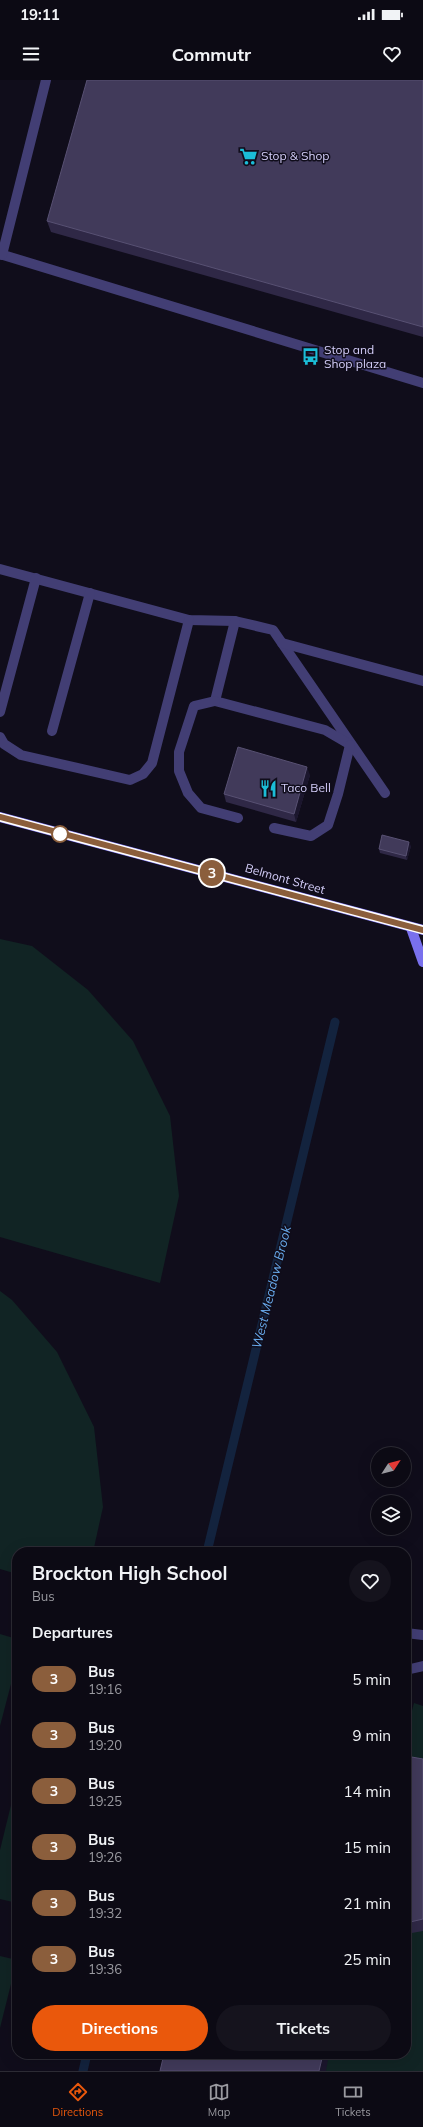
<!DOCTYPE html>
<html lang="en">
<head>
<meta charset="utf-8">
<style>
  :root { --surface:#0c0a14; --page:#15131d; --text:#f1f3f6; --muted:#9a9aa0; --line:#2c2b34; --accent:#ea580c }
  body { margin:0; font-family:Mulish,sans-serif; background:var(--page); color:var(--text); height:100vh; display:flex; flex-direction:column; font-size:15px; white-space:nowrap }
  * { box-sizing:border-box; margin:0 }
  p { font-size:13px; color:var(--muted) }
  .icon { flex:none; width:22px; height:22px; fill:none; stroke:currentColor; stroke-width:2; stroke-linecap:round; stroke-linejoin:round }
  .map { position:relative; flex:1; overflow:hidden }
  .sheet { position:absolute; left:12px; top:1467px; width:399px; height:512px; display:flex; flex-direction:column; background:var(--surface); border-radius:16px; box-shadow:0 4px 16px #0002,0 0 0 1px var(--line) }
  .sheet>* { flex:none }
  .badge { padding:0 8px; border-radius:13px; font-size:14px; line-height:26px }
  .needle { width:26px; rotate:54deg }
  .controls { position:absolute; left:371px; top:1367px; display:grid; gap:8px }
  .controls a { display:grid; place-items:center; width:40px; height:40px; border-radius:50%; background:var(--surface); box-shadow:0 4px 16px #0002,0 0 0 1px var(--line); font-size:20px }
  .map>.badge { position:absolute; translate:-50% -50%; box-shadow:0 0 0 2px #fff }
  h2 { padding:0 20px; font-size:15px; line-height:36px }
  .round { display:grid; place-items:center; flex:none; width:42px; height:42px; border-radius:21px; background:var(--page) }
  .head { display:flex; align-items:center; justify-content:space-between; height:68px; padding:0 20px }
  h1 { font-size:19px; font-weight:700; line-height:30px }
  .button { display:flex; gap:8px; margin-top:auto; padding:8px 20px }
  .button a { flex:1; height:46px; border-radius:24px; background:var(--accent); color:#fff; font-size:16px; font-weight:700; line-height:46px; text-align:center }
  .button a+a { background:var(--page); color:var(--text) }
  ul { padding:0; list-style:none }
  li { display:flex; align-items:center; gap:12px; height:56px; padding:0 20px }
  li div { flex:1 }
  li b { display:block; font-size:15px }
  li em { font-style:normal }
  li .badge { min-width:44px; font-weight:700; text-align:center }
  .status { display:flex; justify-content:space-between; align-items:center; height:28px; padding:0 20px; background:var(--surface); direction:ltr }
  .status svg { height:11px; fill:currentColor }
  header { display:flex; justify-content:space-between; align-items:center; height:52px; padding:0 20px; background:var(--surface); font-size:18px; font-weight:700 }
  .dock { display:flex; justify-content:space-around; align-items:center; height:56px; border-top:1px solid var(--line); background:var(--surface); font-size:11px; color:var(--muted) }
  .dock a { display:grid; justify-items:center; gap:2px }
  .dock .current { color:var(--accent) }
  .map>svg:first-child { display:block }
</style>
</head>
<body>
<div class="status"><b>19:11</b><svg viewBox="0 0 49 12"><path d="M0 12V9h3v3zM5 12V6h3v6zM10 12V3h3v9zM15 12V0h3v12zM26 1h20v11H26zM47 4h2v5h-2z"/></svg></div>
<header><svg class="icon" aria-label="menu" viewBox="0 0 24 24"><path d="M4 6h16M4 12h16M4 18h16"/></svg>Commutr<svg class="icon" aria-label="heart" viewBox="0 0 24 24"><path d="M12 20l-8-8c-3-5 5-10 8-4 3-6 11-1 8 4z"/></svg></header>
<div class="map">
<svg width="423" height="1991" viewBox="0 0 423 1991">
  <rect width="100%" height="100%" fill="#100d1b"/>
  <g fill="#112424">
    <path d="M0,859L32,866L88,910L133,961L170,1036L179,1116L160,1203L0,1157Z"/>
    <path d="M0,1211L12,1220L57,1272L94,1347L103,1427L93,1472H17V1494L0,1489Z"/>
    <path d="M0,1554L17,1559V1581L0,1646Z"/>
    <path d="M414,1623L423,1626V1991H166L171,1974H406V1653Z"/>
    <path d="M13,1717L17,1719V1823L0,1819V1770Z"/>
    <path d="M0,1876L17,1880L0,1948Z"/>
  </g>
  <g fill="none" stroke-linecap="round" stroke-linejoin="round">
    <g stroke="#13233e" stroke-width="9">
      <path d="M207,1472L335,942"/>
      <path d="M83,1991L87,1974"/>
    </g>
    <g stroke="#423e74" stroke-width="10">
      <path d="M0,174L423,303"/>
      <path d="M2,175L46,0"/>
      <path d="M0,489L189,540L235,541L273,550L385,713"/>
      <path d="M235,541L215,621L325,650L349,664"/>
      <path d="M282,563L423,601"/>
      <path d="M215,621L194,626L179,672V691L188,713L201,728L238,738"/>
      <path d="M0,632L36,498"/>
      <path d="M52,651L90,513"/>
      <path d="M0,657L4,664L21,675L130,700L143,694L152,683L189,540"/>
      <path d="M274,748L311,756L328,745L338,714L350,665"/>
      <path d="M406,1553L423,1555"/>
      <path d="M406,1590L423,1586"/>
    </g>
    <g stroke="#7970ed" stroke-width="10">
      <path d="M0,737L423,850"/>
      <path d="M411,848L423,882"/>
    </g>
  </g>
  <g fill="#2f2846">
    <path d="M423,0V257L51,152L47,141Z"/>
    <path d="M310,695L296,742L226,722L224,714Z"/>
    <path d="M411,766L407,780L380,773L379,769Z"/>
    <path d="M406,1676L423,1679V1851L406,1854Z"/>
  </g>
  <g fill="#1b162d">
    <path d="M307,687L310,695L296,742L294,734Z"/>
    <path d="M409,762L411,766L407,780L406,776Z"/>
    <path d="M323,1974H329L326,1991H319Z"/>
  </g>
  <g fill="#413a5a" stroke="#585173">
    <path d="M87,0H423V247L47,141Z"/>
    <path d="M238,667L307,687L294,734L224,714Z"/>
    <path d="M382,755L409,762L406,776L379,769Z"/>
    <path d="M406,1676L423,1679V1839L406,1843Z"/>
    <path d="M164,1974H323L319,1991H160Z"/>
  </g>
  <g fill="none" stroke-linecap="round" stroke-linejoin="round">
    <defs>
      <path id="line" d="M0,737L423,850"/>
    </defs>
    <use href="#line" stroke="#fff" stroke-width="9"/>
    <use href="#line" stroke="#8b5e3c" stroke-width="6"/>
  </g>
  <defs>
    <symbol id="supermarket-bare" viewBox="-9 -9 18 18"><path d="M-6-5.5h2.5l.6 2H6L4.5 2H-2.5L-4.4-4H-6ZM-1.5 3.2a1.3 1.3 0 1 0 .1 0ZM3 3.2a1.3 1.3 0 1 0 .1 0Z" fill="#1bbdd7" stroke="#100d1b" stroke-width="2.5" paint-order="stroke"/></symbol>
    <symbol id="bus-bare" viewBox="-9 -9 18 18"><path d="M-5-6H5V4H4V6H2V4H-2V6H-4V4H-5ZM-3.5-4V0h7V-4ZM-3.5 1.2v1.5H-2V1.2ZM2 1.2v1.5H3.5V1.2Z" fill="#1bbdd7" stroke="#100d1b" stroke-width="2.5" paint-order="stroke"/></symbol>
    <symbol id="restaurant-bare" viewBox="-9 -9 18 18"><path d="M-5-6h1v4h1v-4h1v4h1v-4h1v5L-1.5 .5V6h-2V.5L-5-1ZM5-6V6H3V1.5H1.5Q1.5-4 5-6Z" fill="#1bbdd7" stroke="#100d1b" stroke-width="2.5" paint-order="stroke"/></symbol>
  </defs>
  <g fill-rule="evenodd">
    <use href="#supermarket-bare" x="236" y="64" width="25" height="25"/>
    <use href="#bus-bare" x="298" y="264" width="25" height="25"/>
    <use href="#restaurant-bare" x="256" y="696" width="25" height="25"/>
  </g>
  <circle fill="#fff" stroke="#8b5e3c" stroke-width="2" cx="60" cy="754" r="8"/>
  <g text-anchor="middle" stroke-width="3" stroke-linejoin="round" paint-order="stroke">
    <g font-size="12" fill="#d4cef9" stroke="#100d1b" text-anchor="start">
      <text x="261" y="80">Stop &amp; Shop</text>
      <text x="324" y="274">Stop and<tspan x="324" dy="14">Shop plaza</tspan></text>
      <text x="281" y="712">Taco Bell</text>
    </g>
    <g font-size="12" fill="#d4cef9" stroke="#100d1b">
      <text transform="translate(285 799) rotate(16)" y="4">Belmont Street</text>
    </g>
    <g font-size="13" font-style="italic" fill="#68aaec" stroke="#100d1b">
      <text transform="translate(271 1207) rotate(-76)" y="5">West Meadow Brook</text>
    </g>
  </g>
</svg>
<div class="controls">
<a><svg class="needle" viewBox="-14 -14 28 28"><path d="M0-13l5 13h-10z" fill="#e53935"/><path d="M0 13l5-13h-10z" fill="#9a9aa0"/></svg></a>
<a><svg class="icon" aria-label="layers" viewBox="0 0 24 24"><path d="M12 4l9 5-9 5-9-5zM3 14l9 5 9-5"/></svg></a>
</div>
<b class="badge" style="left:212px;top:793px;background:#8b5e3c;color:#fff">3</b>
<section class="sheet">
<div class="head"><div><h1>Brockton High School</h1><p>Bus</p></div><a class="round"><svg class="icon" aria-label="heart" viewBox="0 0 24 24"><path d="M12 20l-8-8c-3-5 5-10 8-4 3-6 11-1 8 4z"/></svg></a></div>
<h2>Departures</h2>
<ul>
<li><span class="badge" style="background:#8b5e3c;color:#fff">3</span><div><b>Bus</b><p>19:16</p></div><em>5 min</em></li>
<li><span class="badge" style="background:#8b5e3c;color:#fff">3</span><div><b>Bus</b><p>19:20</p></div><em>9 min</em></li>
<li><span class="badge" style="background:#8b5e3c;color:#fff">3</span><div><b>Bus</b><p>19:25</p></div><em>14 min</em></li>
<li><span class="badge" style="background:#8b5e3c;color:#fff">3</span><div><b>Bus</b><p>19:26</p></div><em>15 min</em></li>
<li><span class="badge" style="background:#8b5e3c;color:#fff">3</span><div><b>Bus</b><p>19:32</p></div><em>21 min</em></li>
<li><span class="badge" style="background:#8b5e3c;color:#fff">3</span><div><b>Bus</b><p>19:36</p></div><em>25 min</em></li>
</ul>
<div class="button"><a>Directions</a><a>Tickets</a></div>
</section>
</div>
<nav class="dock">
<a class="current"><svg class="icon" aria-label="directions" viewBox="0 0 24 24"><path d="M12 3l9 9-9 9-9-9zM9 14v-3h6M13 9l2 2-2 2"/></svg>Directions</a>
<a><svg class="icon" aria-label="map" viewBox="0 0 24 24"><path d="M3 6l6-2 6 2 6-2v14l-6 2-6-2-6 2zM9 4v14M15 6v14"/></svg>Map</a>
<a><svg class="icon" aria-label="tickets" viewBox="0 0 24 24"><path d="M3 7h18v10H3zM15 7v10"/></svg>Tickets</a>
</nav>
</body>
</html>
